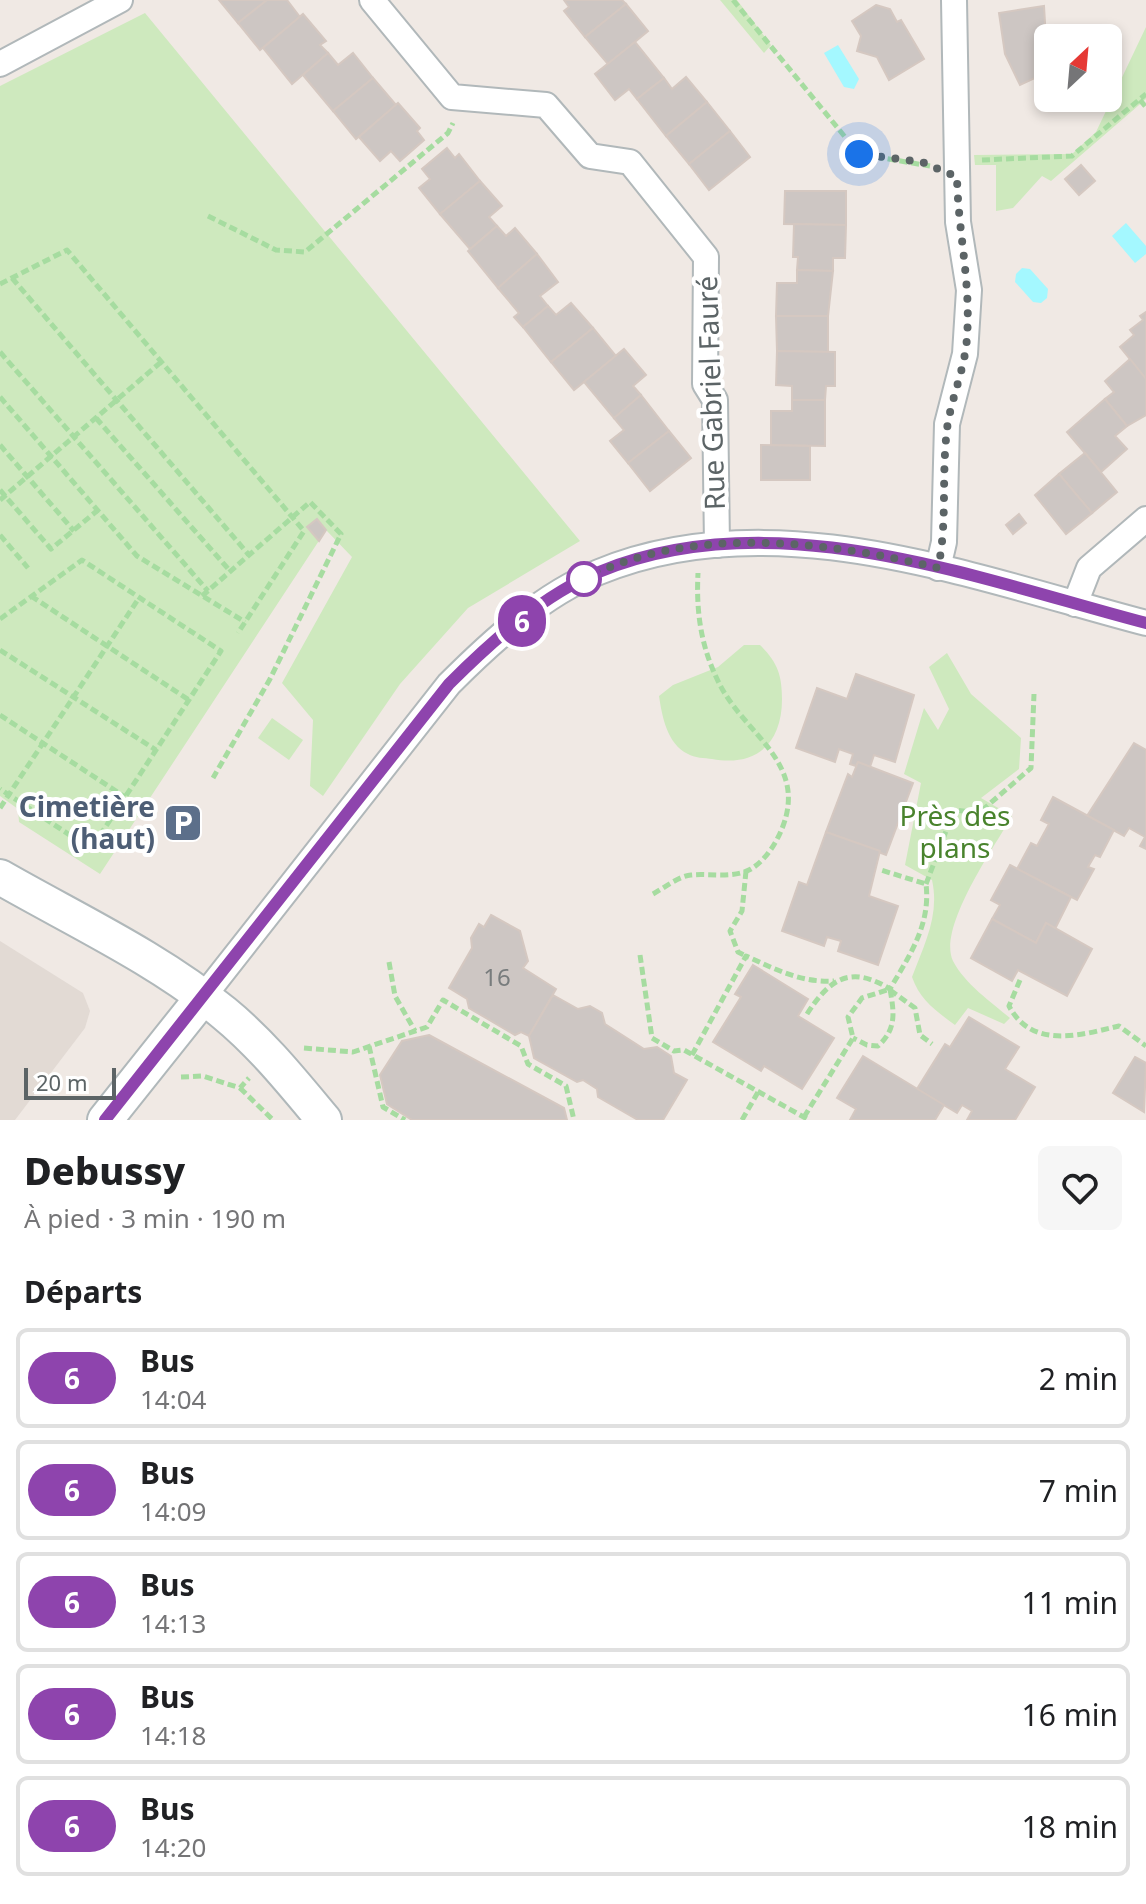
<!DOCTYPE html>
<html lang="fr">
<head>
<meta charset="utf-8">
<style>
  :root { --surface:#fff; --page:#f6f6f6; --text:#202124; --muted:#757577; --line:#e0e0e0 }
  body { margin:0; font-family:"Noto Sans",sans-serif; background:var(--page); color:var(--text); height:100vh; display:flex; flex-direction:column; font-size:30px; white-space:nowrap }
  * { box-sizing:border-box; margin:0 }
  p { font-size:26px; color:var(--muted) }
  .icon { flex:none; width:44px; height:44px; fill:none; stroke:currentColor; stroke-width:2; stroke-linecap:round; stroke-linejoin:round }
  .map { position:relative; height:1120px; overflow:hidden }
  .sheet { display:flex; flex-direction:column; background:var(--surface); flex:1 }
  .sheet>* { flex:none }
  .badge { padding:0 16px; border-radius:26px; font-size:28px; line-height:52px }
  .needle { width:52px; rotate:26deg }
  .fabs { position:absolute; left:1034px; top:24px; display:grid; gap:16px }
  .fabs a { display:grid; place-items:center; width:88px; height:88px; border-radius:12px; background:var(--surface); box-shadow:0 4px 12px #0003; font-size:40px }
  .scale { position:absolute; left:24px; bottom:20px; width:92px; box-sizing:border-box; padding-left:8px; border:4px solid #5c6466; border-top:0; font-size:22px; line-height:28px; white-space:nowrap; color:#5c6466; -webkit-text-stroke:6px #fff; paint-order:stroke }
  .you { position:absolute; width:40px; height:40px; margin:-20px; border:6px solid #fff; border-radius:50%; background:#1a73e8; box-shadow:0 0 0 12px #1a73e833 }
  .map>.badge { position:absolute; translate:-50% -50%; box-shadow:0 0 0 4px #fff }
  h2 { padding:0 24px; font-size:30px; line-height:72px }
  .round { display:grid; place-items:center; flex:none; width:84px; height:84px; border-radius:12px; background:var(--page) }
  .headline { display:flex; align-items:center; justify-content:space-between; height:136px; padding:0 24px }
  h1 { font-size:38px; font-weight:800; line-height:60px }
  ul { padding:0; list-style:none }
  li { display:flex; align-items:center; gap:24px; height:100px; margin:0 16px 12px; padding:0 8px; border:4px solid var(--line); border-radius:12px }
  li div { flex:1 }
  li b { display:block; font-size:30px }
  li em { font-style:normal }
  li .badge { min-width:88px; font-weight:700; text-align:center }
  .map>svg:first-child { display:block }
</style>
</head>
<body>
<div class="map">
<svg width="1146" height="1120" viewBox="0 0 1146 1120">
  <rect width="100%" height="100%" fill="#f0e9e4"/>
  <path fill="#e2dad4" d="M0,941L83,993L90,1011L85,1028L15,1120H0Z"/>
  <g fill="#cee9be">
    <path d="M720,0H737L771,45L764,53Z"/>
    <path d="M145,13L580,541L468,608L400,684L323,796L310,786L313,720L282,683L352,557L326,530L100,874L19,822L18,809L0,796V86Z"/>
    <path d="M1146,27V99L1051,181L1042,176L1013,208L996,211V165H975L974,155L1072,154L1096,132Z"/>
    <path d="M744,645H760C777,662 782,674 782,699C782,743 757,767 712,759C705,758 694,758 688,754C667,744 662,716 659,696L673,685L718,667Z"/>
    <path d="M947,653L971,694L1021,738L1019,769L981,798L1012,816C995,846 937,928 953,961C965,984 991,1002 1010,1018L1004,1024L968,1008L955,1025C936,1011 920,1000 912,977C924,945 940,915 932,880L905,865L921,783L904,774L924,708L938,730L949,709L929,667Z"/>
    <path d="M272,718L303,740L289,760L258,738Z"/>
  </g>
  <g fill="#a4f8ff">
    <path d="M838,45L859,79L854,89L844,87L824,53Z"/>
    <path d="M1126,223L1146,246V254L1135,263L1112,236Z"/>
    <path d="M1022,268L1030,269L1048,289L1047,298L1041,303L1033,302L1015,282L1016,274Z"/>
  </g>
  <g fill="#cdc6c3" stroke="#d5c8c1" stroke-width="2">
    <path d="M219,0H267L238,23Z"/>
    <path d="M267,0H287L300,17L260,50L238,23Z"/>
    <path d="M564,0H622L626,4L585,37L564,11L569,7Z"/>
    <path d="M626,4L648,31L608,64L585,37Z"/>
    <path d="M876,5L890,9L897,22L901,20L924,59L889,80L877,57L857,51L861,36L852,21Z"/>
    <path d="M1044,6L1048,72L1020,85L1005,54L999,13Z"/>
    <path d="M303,14L326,41L320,45L328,53L292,84L263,48Z"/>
    <path d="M635,42L664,78L637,99L629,89L615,100L595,74Z"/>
    <path d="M328,53L338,65L353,53L373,78L333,111L303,75Z"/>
    <path d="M686,77L707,102L666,136L637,99L664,78L672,89Z"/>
    <path d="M373,78L396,105L356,139L333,111Z"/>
    <path d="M1071,98H1093L1088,110L1069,102Z"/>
    <path d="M707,102L730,131L689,164L666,136Z"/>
    <path d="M398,103L420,128L417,131L424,140L400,161L391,151L380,161L359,137Z"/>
    <path d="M730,131L750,157L709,190L689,164Z"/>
    <path d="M447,148L455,158L459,154L480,181L440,214L419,188L430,179L422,169Z"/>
    <path d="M1081,165L1095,181L1079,195L1065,179Z"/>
    <path d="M480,181L502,206L489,217L497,226L470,249L440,214Z"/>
    <path d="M785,191H846V225L784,224Z"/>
    <path d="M794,224L846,225L845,258H833V271L797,270L798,257H793Z"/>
    <path d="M497,226L506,236L515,228L537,254L498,288L468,251Z"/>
    <path d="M537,254L558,282L540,296L548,306L523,327L514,317L519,313L498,288Z"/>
    <path d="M797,270L833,271L828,316H776L777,283H797Z"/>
    <path d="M571,303L593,328L551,362L523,327L548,306L556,315Z"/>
    <path d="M1146,312V379L1120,347L1134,335L1130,330L1143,320L1140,316Z"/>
    <path d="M776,316H828V352L777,351Z"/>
    <path d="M593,328L616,356L574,390L551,362Z"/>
    <path d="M624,349L646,375L633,386L641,395L614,418L584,382Z"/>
    <path d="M777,351L835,352V386H826L825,400H792V386L776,385Z"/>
    <path d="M1130,359L1146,379V415L1127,426L1105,399L1114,392L1105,381Z"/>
    <path d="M641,395L669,431L628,463L610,441L624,430L614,418Z"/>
    <path d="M1105,399L1127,426L1115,436L1127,449L1101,472L1067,432Z"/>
    <path d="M792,400H825V446L771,445V411H792Z"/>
    <path d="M669,431L691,458L650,491L628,463Z"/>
    <path d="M761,445L810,446V480H761Z"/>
    <path d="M1085,453L1117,492L1092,513L1059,474Z"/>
    <path d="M1059,474L1092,513L1066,534L1035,495Z"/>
    <path d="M1019,514L1026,523L1013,534L1006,525Z"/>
    <path d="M317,519L326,530L319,541L307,527Z"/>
    <path d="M856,674L914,695L895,762L874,755L870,767L858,762L856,766L850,764L853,754L839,749L835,762L796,748L817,688L847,699Z"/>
    <path d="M1134,743L1146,750V849L1140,846L1145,837L1129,828L1124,836L1087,816Z"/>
    <path d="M858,762L913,783L886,855L826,832L848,774L852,777Z"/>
    <path d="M1053,797L1114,830L1100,857L1095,855L1088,867L1094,869L1077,900L1017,869L1031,843L1037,846L1049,824L1041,820Z"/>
    <path d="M826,832L880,851L869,896L898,906L878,965L838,951L841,941L827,937L824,946L782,931L799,882L807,885Z"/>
    <path d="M1010,865L1071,897L1055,929L1046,923L1036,943L992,919L1000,905L991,900Z"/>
    <path d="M491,915L520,931L528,961L523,968L556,989L529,1036L521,1032L515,1035L469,1008L467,999L449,988L472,948L471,938L479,924L484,927Z"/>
    <path d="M992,919L1036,943L1046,923L1092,949L1067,996L1018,970L1012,981L971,958Z"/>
    <path d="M753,965L808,999L798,1016L834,1038L802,1089L764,1066L761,1071L713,1042L741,997L735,994Z"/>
    <path d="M553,995L578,1009L590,1006L602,1013L605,1024L644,1049L657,1047L671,1056L674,1073L687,1080L663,1120H638L598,1097L597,1089L583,1080L577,1082L534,1058L529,1036Z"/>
    <path d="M969,1017L1019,1047L1005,1069L1035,1087L1015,1120H967L972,1111L962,1105L957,1113L917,1089L945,1044L950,1047Z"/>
    <path d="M429,1035L564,1108L567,1120H412L387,1104L380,1075L402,1041Z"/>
    <path d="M863,1056L944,1105L935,1120H850L856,1109L837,1098Z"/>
    <path d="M1135,1057L1146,1063L1144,1112L1113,1093Z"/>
  </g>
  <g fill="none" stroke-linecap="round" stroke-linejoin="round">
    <defs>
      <g id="street">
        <path d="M372,0L452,97L546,105L590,156L630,162L706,257L705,384L715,400L717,545"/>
        <path d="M0,64L120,0"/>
        <path d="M938,568L944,542L947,424L965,354L969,290L958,222L954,0"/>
        <path d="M1075,604L1089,568L1146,519"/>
        <path d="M203,997L449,684C491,642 543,594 599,572C774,500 974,578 1146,623"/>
      </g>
      <g id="secondary">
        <path d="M0,877C75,920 157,958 224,1013C262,1044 293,1083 324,1120"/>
        <path d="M105,1120L203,997"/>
      </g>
    </defs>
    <use href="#street" stroke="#b1b8ba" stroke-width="28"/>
    <use href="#secondary" stroke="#b0b8ba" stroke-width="38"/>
    <g stroke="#a6dca0" stroke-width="5" stroke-dasharray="8 4" stroke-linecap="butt">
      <path d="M733,0L859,154L930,166"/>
      <path d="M1140,100L1146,107"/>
      <path d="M982,160L1072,156L1146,94"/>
      <path d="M208,216L276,250L305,252L448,133L453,123"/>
      <path d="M12,278L249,555"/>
      <path d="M0,284L67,250L304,531L238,633"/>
      <path d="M0,352L208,591"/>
      <path d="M0,397L137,556L245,622"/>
      <path d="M96,418L230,571"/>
      <path d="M0,445L74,531"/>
      <path d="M0,490L51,549L98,510"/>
      <path d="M0,500L161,362"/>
      <path d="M0,535L28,568"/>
      <path d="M31,596L189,700"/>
      <path d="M202,596L310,502L341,534L270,679L213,778"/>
      <path d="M0,619L82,560L221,651L91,849L0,789"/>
      <path d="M0,650L156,750"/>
      <path d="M0,715L125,797"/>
      <path d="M0,808L139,598"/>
      <path d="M746,871L742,911L730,931L738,952L746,956"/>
      <path d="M926,884L954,810L979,813L1031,768L1034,694"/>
      <path d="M653,894C664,888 679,876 691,875C710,873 733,879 751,869C766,860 777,842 783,826C807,762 745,734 720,685C701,648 696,613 698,573"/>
      <path d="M640,955L652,1038L674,1051L684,1050L809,1120"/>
      <path d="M389,962L395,996L415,1031"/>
      <path d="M1020,980L1009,1006C1032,1050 1081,1035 1119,1026L1146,1046"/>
      <path d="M890,990L915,1008L920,1035L932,1044"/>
      <path d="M807,1014C830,978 851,965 890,989C909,956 931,925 926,884L881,870"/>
      <path d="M369,1046L383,1107L405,1120"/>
      <path d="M304,1048L353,1052L427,1027L443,1000L521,1046L528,1064L566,1086L574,1120"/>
      <path d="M692,1055L746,956C775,969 801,983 834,981"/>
      <path d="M181,1077L203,1076L240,1088L249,1078"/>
      <path d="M240,1088L273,1120"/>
      <path d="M804,1117L853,1038L848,1017L862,998L890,989C894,1012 897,1029 878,1046L867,1045L853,1038"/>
      <path d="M742,1120L758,1092"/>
    </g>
    <use href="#street" stroke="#fff" stroke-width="24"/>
    <use href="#secondary" stroke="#fff" stroke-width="34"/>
  </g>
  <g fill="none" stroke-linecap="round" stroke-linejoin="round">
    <defs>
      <path id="line" d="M105,1120L449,684C491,642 544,594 599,572C774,500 974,578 1146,623"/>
    </defs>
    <use href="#line" stroke="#fff" stroke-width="18"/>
    <use href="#line" stroke="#8e44ad" stroke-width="12"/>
    <path stroke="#5c6466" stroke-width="8" stroke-dasharray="0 14.4" d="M584,579C689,524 827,541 938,568C947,526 942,483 946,439C948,404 965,372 967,337C971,283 958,231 957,177L922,162L859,154"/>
  </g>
  <defs>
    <symbol id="parking-square" viewBox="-11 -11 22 22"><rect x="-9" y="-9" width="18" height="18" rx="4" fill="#5c6f8a" stroke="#fff"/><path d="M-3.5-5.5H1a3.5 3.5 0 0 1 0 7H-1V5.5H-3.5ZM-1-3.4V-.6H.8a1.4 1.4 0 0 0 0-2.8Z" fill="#fff"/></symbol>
  </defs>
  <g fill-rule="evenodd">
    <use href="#parking-square" x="161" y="801" width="44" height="44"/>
  </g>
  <circle fill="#fff" stroke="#8e44ad" stroke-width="4" cx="584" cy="579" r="16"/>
  <g text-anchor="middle" stroke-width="8" stroke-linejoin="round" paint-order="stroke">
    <g font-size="24" fill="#787c7d">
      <text x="497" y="986">16</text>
    </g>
    <g font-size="28" fill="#5c6466" stroke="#fff">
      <text transform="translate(711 393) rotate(-92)" y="10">Rue Gabriel Fauré</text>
    </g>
    <g font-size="28" font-weight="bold" fill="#4e5e75" stroke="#fff" text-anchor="end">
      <text x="155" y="817">Cimetière<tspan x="155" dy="32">(haut)</tspan></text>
    </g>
    <g font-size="28" fill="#49832d" stroke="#fff">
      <text x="955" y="826">Près des<tspan x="955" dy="32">plans</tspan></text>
    </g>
  </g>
</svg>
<div class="fabs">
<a><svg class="needle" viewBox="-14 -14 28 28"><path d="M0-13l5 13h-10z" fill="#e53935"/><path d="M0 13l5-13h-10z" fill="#757577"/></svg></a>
</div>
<div class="scale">20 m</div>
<div class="you" style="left:859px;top:154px"></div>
<b class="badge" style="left:522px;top:621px;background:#8e44ad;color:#fff">6</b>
</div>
<section class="sheet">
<div class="headline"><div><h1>Debussy</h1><p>À pied · 3 min · 190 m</p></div><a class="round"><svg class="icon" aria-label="heart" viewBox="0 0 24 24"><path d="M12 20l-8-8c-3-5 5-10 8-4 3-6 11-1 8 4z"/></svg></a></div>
<h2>Départs</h2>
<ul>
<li><span class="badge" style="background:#8e44ad;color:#fff">6</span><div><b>Bus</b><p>14:04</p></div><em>2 min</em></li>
<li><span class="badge" style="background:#8e44ad;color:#fff">6</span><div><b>Bus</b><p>14:09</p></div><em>7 min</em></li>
<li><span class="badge" style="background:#8e44ad;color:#fff">6</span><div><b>Bus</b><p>14:13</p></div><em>11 min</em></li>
<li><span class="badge" style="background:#8e44ad;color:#fff">6</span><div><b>Bus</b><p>14:18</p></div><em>16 min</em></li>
<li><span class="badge" style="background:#8e44ad;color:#fff">6</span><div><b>Bus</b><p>14:20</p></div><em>18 min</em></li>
</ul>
</section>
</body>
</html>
